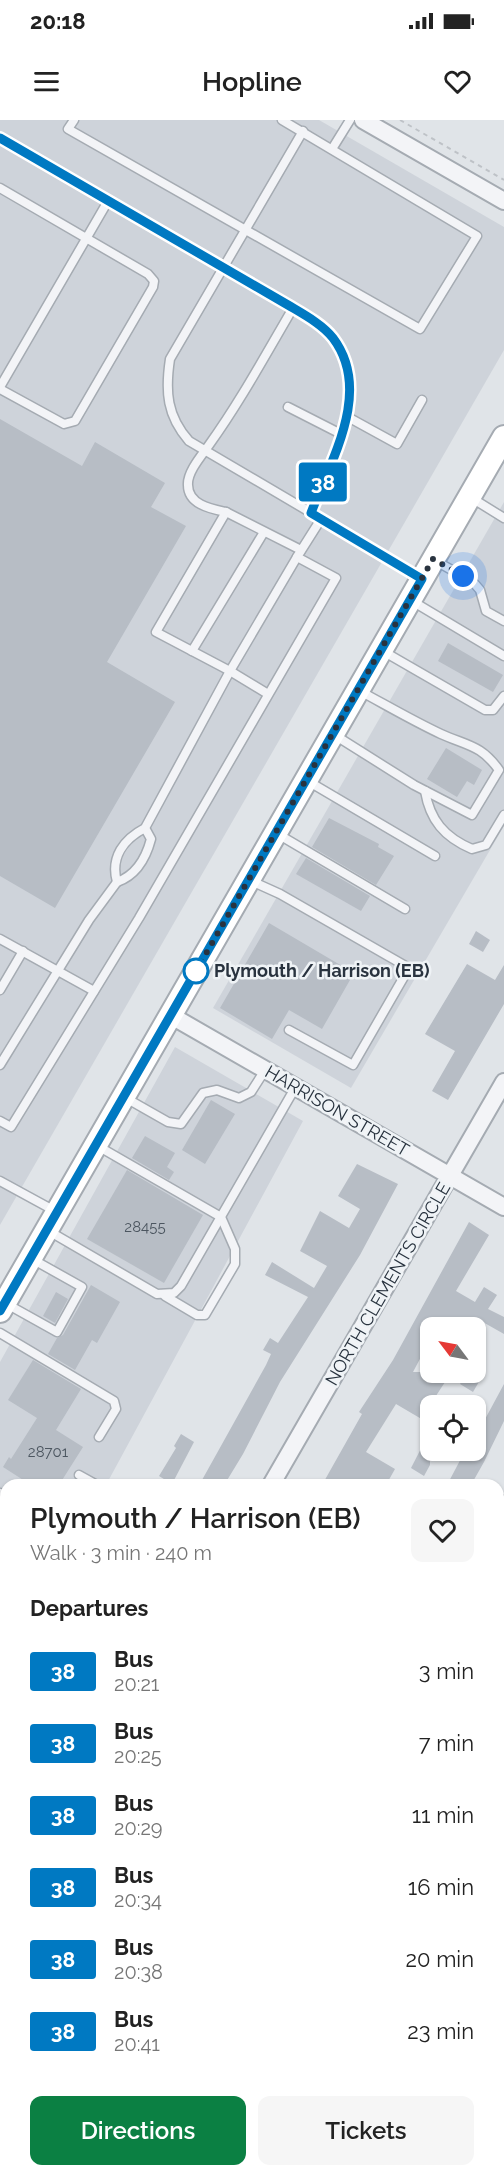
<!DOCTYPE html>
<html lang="en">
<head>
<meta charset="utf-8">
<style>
  :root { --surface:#fff; --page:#f6f6f6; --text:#222; --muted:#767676; --accent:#0b8043 }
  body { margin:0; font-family:Raleway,sans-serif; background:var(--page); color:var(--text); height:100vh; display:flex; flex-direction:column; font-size:22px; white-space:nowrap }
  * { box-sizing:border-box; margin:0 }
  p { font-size:20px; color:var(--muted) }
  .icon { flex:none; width:33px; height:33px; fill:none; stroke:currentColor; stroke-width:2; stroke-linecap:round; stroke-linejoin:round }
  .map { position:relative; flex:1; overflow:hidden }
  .sheet { position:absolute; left:0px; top:1359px; width:504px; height:698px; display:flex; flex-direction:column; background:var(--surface); border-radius:18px 18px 0 0; box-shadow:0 2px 4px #0004 }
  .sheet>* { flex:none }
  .badge { padding:0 12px; border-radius:4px; font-size:21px; line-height:39px }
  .needle { width:39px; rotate:302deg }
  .controls { position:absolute; left:420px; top:1197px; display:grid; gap:12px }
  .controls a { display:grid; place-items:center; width:66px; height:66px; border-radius:12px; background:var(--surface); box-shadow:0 2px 4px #0004; font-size:30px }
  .you { position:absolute; width:30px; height:30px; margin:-15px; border:4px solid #fff; border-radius:50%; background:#1a73e8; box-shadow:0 0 0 9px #1a73e833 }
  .map>.badge { position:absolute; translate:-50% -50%; box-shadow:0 0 0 3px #fff }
  h2 { padding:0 30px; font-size:22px; line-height:54px }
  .round { display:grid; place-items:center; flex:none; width:63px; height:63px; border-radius:12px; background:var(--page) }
  .summary { display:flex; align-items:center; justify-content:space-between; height:102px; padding:0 30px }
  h1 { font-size:28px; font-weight:600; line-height:45px }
  .primary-button { display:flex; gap:12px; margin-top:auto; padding:12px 30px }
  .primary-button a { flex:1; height:69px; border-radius:12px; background:var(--accent); color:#fff; font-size:24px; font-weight:600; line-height:69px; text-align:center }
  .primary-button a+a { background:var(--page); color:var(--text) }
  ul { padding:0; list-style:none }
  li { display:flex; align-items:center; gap:18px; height:72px; padding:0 30px }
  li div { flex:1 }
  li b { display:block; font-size:22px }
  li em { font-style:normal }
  li .badge { min-width:66px; font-weight:700; text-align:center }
  .status { display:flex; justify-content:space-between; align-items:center; height:42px; padding:0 30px; background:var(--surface); direction:ltr }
  .status svg { height:16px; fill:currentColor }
  header { display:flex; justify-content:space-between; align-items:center; height:78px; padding:0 30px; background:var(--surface); font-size:27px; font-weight:600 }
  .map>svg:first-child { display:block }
</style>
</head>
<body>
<div class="status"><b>20:18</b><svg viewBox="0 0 49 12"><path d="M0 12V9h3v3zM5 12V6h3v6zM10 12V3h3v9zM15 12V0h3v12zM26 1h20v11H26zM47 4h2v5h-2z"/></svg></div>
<header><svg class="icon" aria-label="menu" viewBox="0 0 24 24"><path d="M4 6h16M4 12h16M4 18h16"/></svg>Hopline<svg class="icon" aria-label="heart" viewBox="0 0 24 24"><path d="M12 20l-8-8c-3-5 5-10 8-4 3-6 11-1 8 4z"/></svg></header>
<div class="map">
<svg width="504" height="2056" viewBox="0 0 504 2056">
  <rect width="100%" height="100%" fill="#e0e4e8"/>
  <g fill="#ced3da">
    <path d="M0,0H319L504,107V230L0,1105Z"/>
    <path d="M504,382V706L351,968L213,888Z"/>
    <path d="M175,927L303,1001L106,1365H6V1550L0,1561V1242Z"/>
  </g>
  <g fill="#b7bdc5">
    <path d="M0,299L82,346L95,322L165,363L151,387L186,406L107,542L175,582L55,788L0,756Z"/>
    <path d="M448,523L503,555L493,572L438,541Z"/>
    <path d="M446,628L482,650L474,665L467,661L457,677L427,659Z"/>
    <path d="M329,698L379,724L378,727L394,736L376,765L312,727Z"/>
    <path d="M306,738L370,776L361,791L296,754Z"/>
    <path d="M269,803L354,853L322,909L289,890L272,919L220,888Z"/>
    <path d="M476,811L490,820L483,832L469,824Z"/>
    <path d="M467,844L495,860L504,845V884L448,980L432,971L455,931L425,914Z"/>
    <path d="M211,980L235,994L205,1044L182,1030Z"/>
    <path d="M145,1016L175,1033L167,1047L174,1052L169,1060L132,1038Z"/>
    <path d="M357,1044L398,1064L360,1135L280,1262L243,1334L226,1362L223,1360L220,1365H210L202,1360L266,1245L271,1234L263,1230L270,1218L278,1223L308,1177L265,1155L272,1142L314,1168L327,1146L300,1131L320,1091L349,1108L360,1089L338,1076Z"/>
    <path d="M127,1050L203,1095L164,1163L87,1119Z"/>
    <path d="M469,1102L489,1115L456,1171L475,1182L484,1167L497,1175L488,1189L504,1197V1214L481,1201L477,1208H460L444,1198L438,1208H430V1220L413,1252H437L447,1259L430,1285V1304L396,1284L366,1332L395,1349L386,1365H322L362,1294L359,1292L393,1240Z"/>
    <path d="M91,1165L120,1182L97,1223L92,1220L75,1250L48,1234L57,1218L63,1215Z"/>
    <path d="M56,1172L68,1179L55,1203L43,1196Z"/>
    <path d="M33,1240L81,1269L56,1310L83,1327L59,1365H31L3,1347L9,1337L11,1339L37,1298L8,1280Z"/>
    <path d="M467,1252L480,1260L473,1272L460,1264Z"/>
    <path d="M504,1264V1301L484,1342L471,1365H447L465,1331L476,1338V1316Z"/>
    <path d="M430,1311V1345L424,1356L411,1348Z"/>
    <path d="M181,1314L194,1322L172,1364L159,1356L176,1328L174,1326Z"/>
  </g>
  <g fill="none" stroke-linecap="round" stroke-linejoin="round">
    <defs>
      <g id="lane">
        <path d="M74,0L68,9L420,209L477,116L282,0"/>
        <path d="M303,11L170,239C165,272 167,296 189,321L422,458"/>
        <path d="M0,18L288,185C303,194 322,204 333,218C373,270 331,340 311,393"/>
        <path d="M332,29L350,0"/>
        <path d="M0,68L148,154L154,161L153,167L75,301L64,304L0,269"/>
        <path d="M0,267L108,81"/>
        <path d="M288,287L341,314"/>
        <path d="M346,296L397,324L422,280"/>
        <path d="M470,377L504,398"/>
        <path d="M226,392C212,389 188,385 188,365C187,352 202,335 209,325C240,282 266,234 293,188"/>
        <path d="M434,440L473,462L480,470L486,491L504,501"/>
        <path d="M412,481L504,536"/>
        <path d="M381,530L485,590H493L504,576"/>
        <path d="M192,531L264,412"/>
        <path d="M268,574L230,551L156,512L226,392L301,430"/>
        <path d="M333,614L414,665L472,695L499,650C481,625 468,626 441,614C413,601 386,585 358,570"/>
        <path d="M306,660L435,736"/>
        <path d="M425,671C430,700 444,717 472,729L486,725L504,695"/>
        <path d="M145,708C124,719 110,737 117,762C137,755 146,738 151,719L145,708L230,551L297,437"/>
        <path d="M276,713L405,789"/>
        <path d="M249,760L280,774L409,848L353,945L289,910"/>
        <path d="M0,819L94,871"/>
        <path d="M0,870L23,831"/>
        <path d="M0,945L89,800L117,762"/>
        <path d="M124,977L168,1002L181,1004L203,973L217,970L239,978L251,972L265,950"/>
        <path d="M0,1001L11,1007L139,798L336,458L297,437L321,399"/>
        <path d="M96,1025L221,1097L235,1129V1144L205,1195H197L165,1176"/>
        <path d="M0,1061L55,1091"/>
        <path d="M47,1110L157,1174L174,1173L181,1166L295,968"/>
        <path d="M5,1183L57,1212L82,1167L32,1139"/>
        <path d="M0,1213L114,1281L116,1289L99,1317"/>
        <path d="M79,1355L97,1365"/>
        <path d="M0,1373L6,1377"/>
        <path d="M0,1441L6,1445"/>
        <path d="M0,1566L6,1556"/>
      </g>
      <g id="street">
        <path d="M363,0L504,81"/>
        <path d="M170,895L504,1087"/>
        <path d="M271,1365L504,962"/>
        <path d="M498,1395L504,1384"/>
        <path d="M498,1817L504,1806"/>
        <path d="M0,1907L6,1910"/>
        <path d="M498,1940L504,1944"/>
        <path d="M252,2050L262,2056"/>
      </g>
      <path id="secondary" d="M0,1191L504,317"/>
    </defs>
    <use href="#lane" stroke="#a5abb2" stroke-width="11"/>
    <use href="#street" stroke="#a5abb2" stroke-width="20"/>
    <use href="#secondary" stroke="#a5abb2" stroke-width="26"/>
    <path stroke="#bec2c7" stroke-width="2" stroke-dasharray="4.5 4.5" stroke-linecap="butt" d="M400,0L504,60"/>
    <use href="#lane" stroke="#f3f4f7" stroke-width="8"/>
    <use href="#street" stroke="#f3f4f7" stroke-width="16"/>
    <use href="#secondary" stroke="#fff" stroke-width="22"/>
  </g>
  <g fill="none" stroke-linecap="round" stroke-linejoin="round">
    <defs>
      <path id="line" d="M0,18L288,185C303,194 322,204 333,218C373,271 331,340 311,393L422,459L0,1191"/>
    </defs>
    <use href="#line" stroke="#fff" stroke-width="14"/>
    <use href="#line" stroke="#0079c2" stroke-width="9"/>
    <path stroke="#29333f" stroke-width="6" stroke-dasharray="0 10.8" d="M196,851L433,439L463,456"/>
  </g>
  <circle fill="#fff" stroke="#0079c2" stroke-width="3" cx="196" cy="851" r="12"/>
  <g text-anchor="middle" stroke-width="5" stroke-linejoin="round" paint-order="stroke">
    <g font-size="15" fill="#4c5660">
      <text x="145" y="1112">28455</text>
      <text x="48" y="1337">28701</text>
    </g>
    <g font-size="18" font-weight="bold" fill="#29333f" stroke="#eff3f6" text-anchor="start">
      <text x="214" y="857">Plymouth / Harrison (EB)</text>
    </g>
    <g font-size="18" fill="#29333f" stroke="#eff3f6">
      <text transform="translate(337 991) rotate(30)" y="6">HARRISON STREET</text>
      <text transform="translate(388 1164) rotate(-60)" y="6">NORTH CLEMENTS CIRCLE</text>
    </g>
  </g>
</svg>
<div class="controls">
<a><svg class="needle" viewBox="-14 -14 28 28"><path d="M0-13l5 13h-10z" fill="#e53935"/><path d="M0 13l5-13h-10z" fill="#767676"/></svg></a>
<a><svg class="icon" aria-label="locate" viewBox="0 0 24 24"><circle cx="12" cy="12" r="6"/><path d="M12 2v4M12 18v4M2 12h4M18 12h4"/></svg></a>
</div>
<div class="you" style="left:463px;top:456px"></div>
<b class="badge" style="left:323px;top:362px;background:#0079c2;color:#fff">38</b>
<section class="sheet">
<div class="summary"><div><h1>Plymouth / Harrison (EB)</h1><p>Walk · 3 min · 240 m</p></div><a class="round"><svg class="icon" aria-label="heart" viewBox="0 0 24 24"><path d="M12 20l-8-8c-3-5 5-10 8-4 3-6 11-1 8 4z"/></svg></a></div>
<h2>Departures</h2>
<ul>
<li><span class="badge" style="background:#0079c2;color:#fff">38</span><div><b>Bus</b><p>20:21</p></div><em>3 min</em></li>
<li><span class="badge" style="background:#0079c2;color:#fff">38</span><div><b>Bus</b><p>20:25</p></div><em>7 min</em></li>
<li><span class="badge" style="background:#0079c2;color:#fff">38</span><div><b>Bus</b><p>20:29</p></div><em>11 min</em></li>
<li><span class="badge" style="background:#0079c2;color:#fff">38</span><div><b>Bus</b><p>20:34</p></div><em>16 min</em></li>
<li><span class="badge" style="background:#0079c2;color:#fff">38</span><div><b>Bus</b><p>20:38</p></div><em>20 min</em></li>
<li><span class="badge" style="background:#0079c2;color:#fff">38</span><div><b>Bus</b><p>20:41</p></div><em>23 min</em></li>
</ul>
<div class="primary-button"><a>Directions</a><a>Tickets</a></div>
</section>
</div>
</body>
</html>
